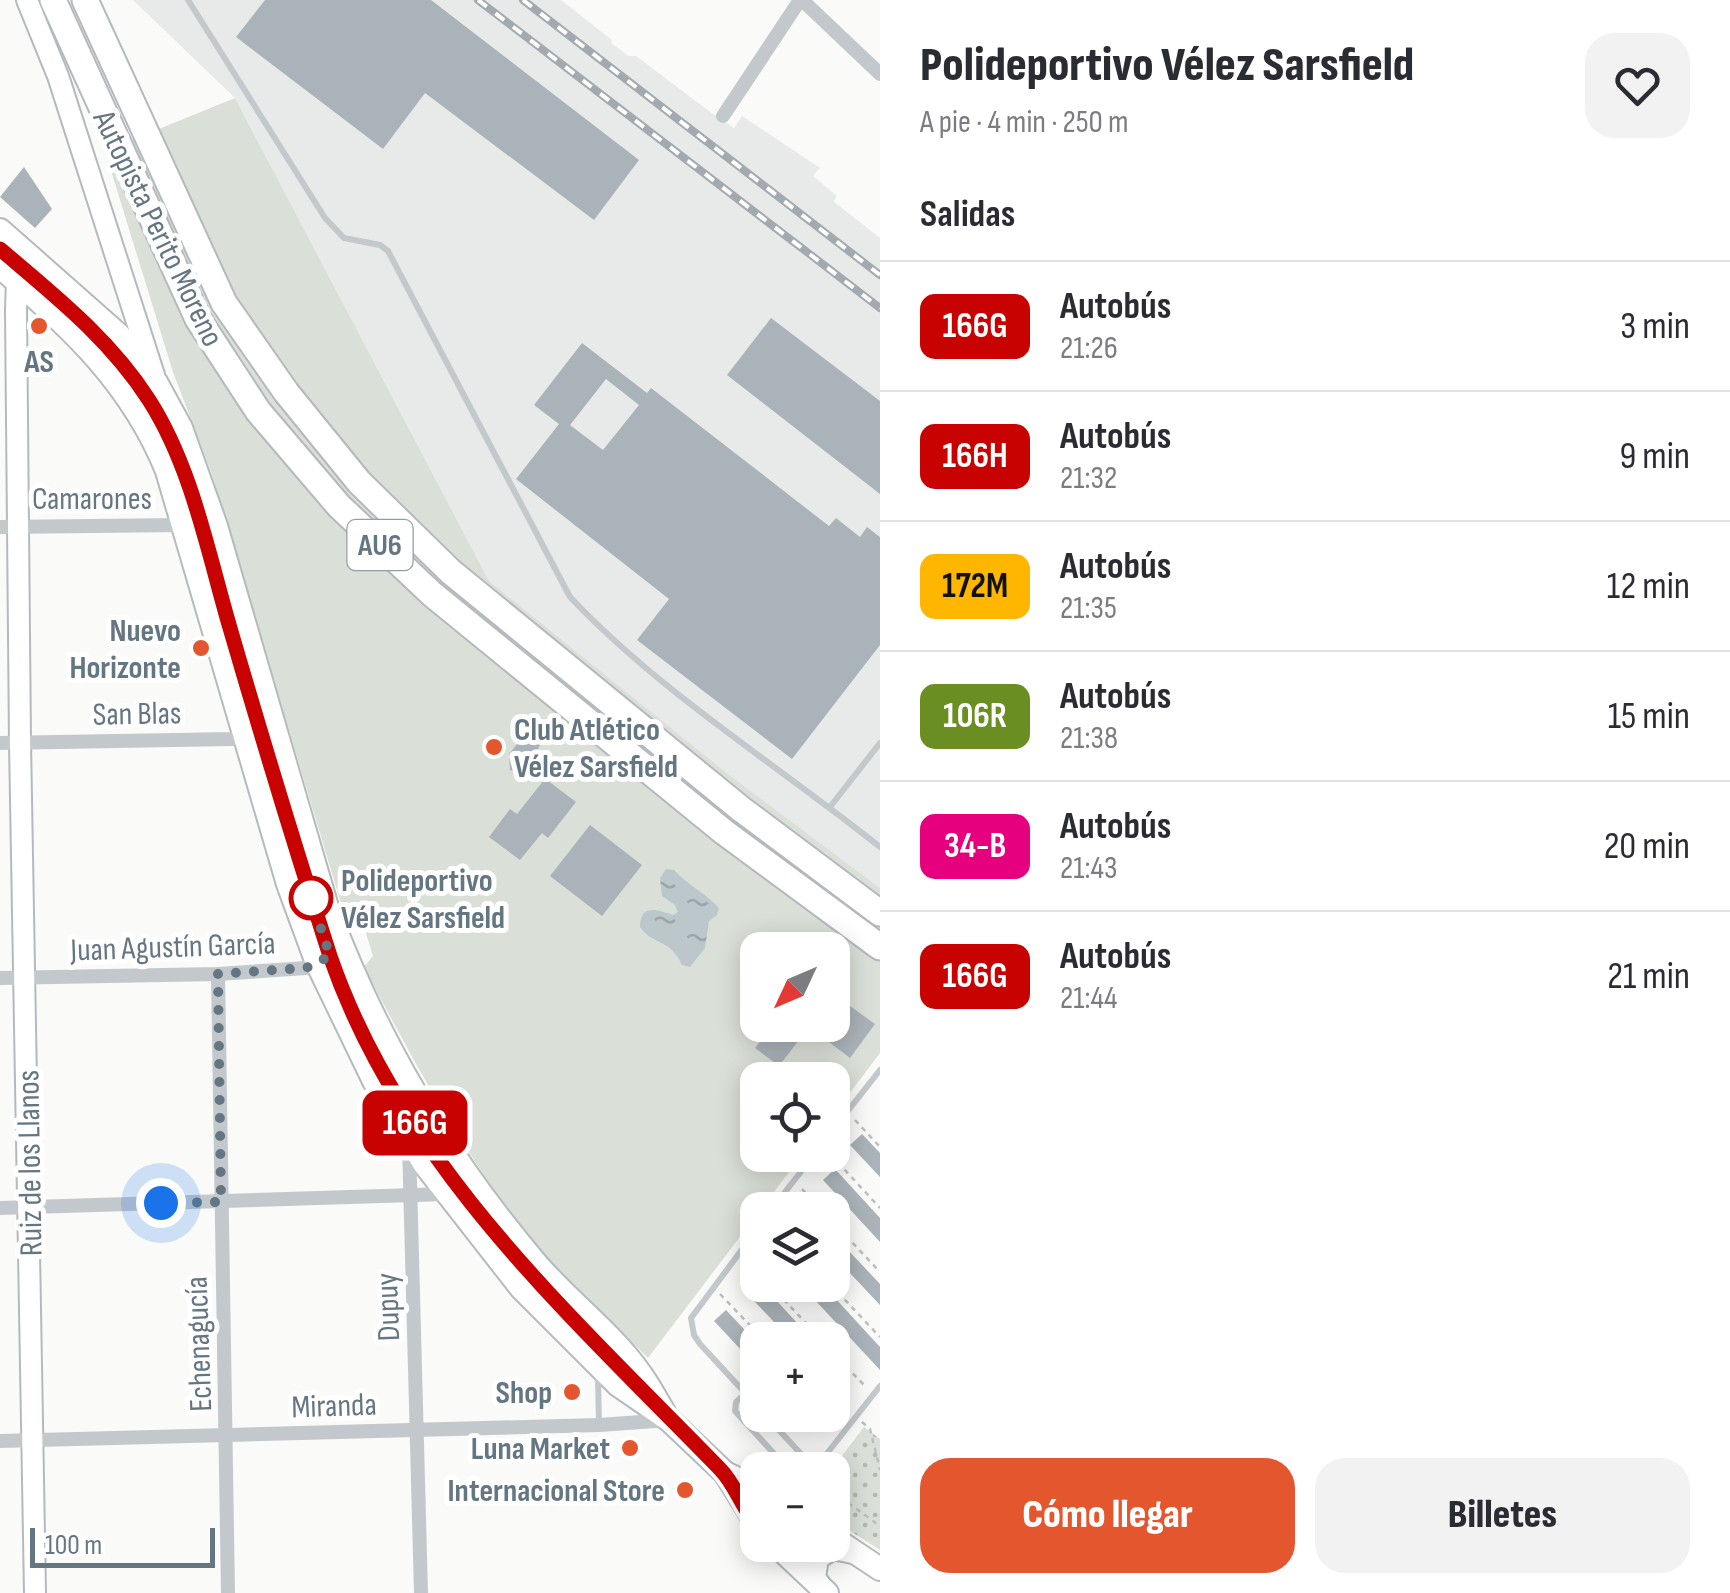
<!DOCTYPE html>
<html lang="es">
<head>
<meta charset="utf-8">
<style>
  :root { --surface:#fff; --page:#f2f2f3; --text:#2b2b33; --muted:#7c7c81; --line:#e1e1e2; --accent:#e4572e }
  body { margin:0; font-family:"Sofia Sans Condensed",sans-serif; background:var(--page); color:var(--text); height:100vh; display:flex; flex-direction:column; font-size:38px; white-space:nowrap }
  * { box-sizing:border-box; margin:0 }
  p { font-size:32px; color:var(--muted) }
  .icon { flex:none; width:55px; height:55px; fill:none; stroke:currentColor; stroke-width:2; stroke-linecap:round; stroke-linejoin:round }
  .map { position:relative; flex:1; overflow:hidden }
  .details { display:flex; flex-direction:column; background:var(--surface); width:850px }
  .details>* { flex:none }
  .badge { padding:0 20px; border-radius:15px; font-size:35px; line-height:65px }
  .needle { width:65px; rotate:226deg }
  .fabs { position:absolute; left:740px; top:932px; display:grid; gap:20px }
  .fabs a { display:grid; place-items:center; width:110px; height:110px; border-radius:20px; background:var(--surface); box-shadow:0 5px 25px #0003; font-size:50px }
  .scale { position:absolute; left:30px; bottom:25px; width:185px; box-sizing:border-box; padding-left:10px; border:5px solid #657683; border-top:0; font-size:28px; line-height:35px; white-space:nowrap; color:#657683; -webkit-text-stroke:8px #fff; paint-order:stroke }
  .you { position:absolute; width:50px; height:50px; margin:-25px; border:8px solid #fff; border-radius:50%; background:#1a73e8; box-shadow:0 0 0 15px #1a73e833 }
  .map>.badge { position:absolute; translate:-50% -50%; box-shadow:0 0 0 5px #fff }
  h2 { padding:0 40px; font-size:38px; line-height:90px }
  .round { display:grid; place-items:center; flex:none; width:105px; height:105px; border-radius:30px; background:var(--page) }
  .overview { display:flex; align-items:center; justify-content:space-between; height:170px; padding:0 40px }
  h1 { font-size:48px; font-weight:800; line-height:75px }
  .action { display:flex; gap:20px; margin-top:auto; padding:20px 40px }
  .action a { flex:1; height:115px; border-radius:30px; background:var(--accent); color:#fff; font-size:40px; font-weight:800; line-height:115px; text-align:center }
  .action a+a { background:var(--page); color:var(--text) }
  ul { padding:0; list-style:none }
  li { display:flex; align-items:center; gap:30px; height:130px; padding:0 40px; border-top:2px solid var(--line) }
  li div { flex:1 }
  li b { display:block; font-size:38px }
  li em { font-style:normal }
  li .badge { min-width:110px; font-weight:700; text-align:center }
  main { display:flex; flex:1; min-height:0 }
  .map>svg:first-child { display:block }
</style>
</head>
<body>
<main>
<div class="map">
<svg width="880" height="1593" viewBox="0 0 880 1593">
  <defs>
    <pattern id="park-dots" width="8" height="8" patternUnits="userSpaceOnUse" patternTransform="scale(2.5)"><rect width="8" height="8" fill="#dadfd7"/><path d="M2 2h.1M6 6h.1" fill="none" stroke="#b4b9b4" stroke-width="1.8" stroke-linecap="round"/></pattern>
    <pattern id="water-ripples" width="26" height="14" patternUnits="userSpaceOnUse" patternTransform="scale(2.5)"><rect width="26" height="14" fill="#bbc7cb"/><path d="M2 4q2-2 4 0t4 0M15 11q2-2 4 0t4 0" fill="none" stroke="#9ca6aa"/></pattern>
  </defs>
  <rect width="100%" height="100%" fill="#fafaf8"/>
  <path fill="#e8e9e9" d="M133,0H561L612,40L611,43L629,56H636L709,111L734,128L742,116L820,168L813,176L837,196L833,201L880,238V888L728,774L489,581L235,98Z"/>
  <path fill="#dadfd7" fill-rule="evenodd" d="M235,98L489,581L728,774L880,888V1053L833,1115L832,1080H758V1155H802L648,1358C615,1326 578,1296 549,1261C473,1172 418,1070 364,967L373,956L361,917L344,913L212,475L173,372L105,151ZM758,950H832V1025H758Z"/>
  <path fill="url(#park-dots)" d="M864,1427L880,1439V1550L833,1520L831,1470Z"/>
  <path fill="url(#water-ripples)" d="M666,869L674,870C688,885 705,893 719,908L717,915L709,921L705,948L690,967L682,965C671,939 652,945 640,927C640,903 658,910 673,915L678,912L675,905L662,896L660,878Z"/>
  <g fill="#aab3b9" fill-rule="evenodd">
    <path d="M265,0H431L639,160L594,220L425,93L383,149L236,37Z"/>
    <path d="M24,167L52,209L35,228L0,197Z"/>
    <path d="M771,318L880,401V494L727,375Z"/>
    <path d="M582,343L647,393L651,388L829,526L836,518L860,537L867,527L880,537V645L792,759L637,640L669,599L516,479L559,424L534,405ZM606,379L639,405L603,450L570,425Z"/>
    <path d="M554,720L557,723L538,748L542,754L531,768L576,802L548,838L542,833L520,860L489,837L510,809L517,814L544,780L510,770L509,754L522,738L530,740Z"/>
    <path d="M590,825L642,865L602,916L550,876Z"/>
    <path d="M832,993L875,1024L850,1058L809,1027L779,1066L755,1048L773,1025H832Z"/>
    <path d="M862,1134L880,1153V1177L850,1145Z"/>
    <path d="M835,1169L880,1218V1242L823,1180Z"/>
    <path d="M832,1233L880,1284V1305L832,1254Z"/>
    <path d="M754,1276L758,1285H762L813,1340H791L741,1287Z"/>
    <path d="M801,1285H823L880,1347V1370Z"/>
    <path d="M726,1310L758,1344V1368L714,1321Z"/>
  </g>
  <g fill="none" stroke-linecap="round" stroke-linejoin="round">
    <defs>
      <g id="secondary">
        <path d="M27,0L58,76L154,375"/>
        <path d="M33,258L17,281L16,310L20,742L35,1593"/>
      </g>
      <g id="primary">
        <path d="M0,230L119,335L156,382L181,428L216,526L327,907C375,1036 446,1157 535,1262C568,1301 611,1332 640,1373C649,1385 656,1399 664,1412"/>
        <path d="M0,267C70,326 132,384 167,471L288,884L317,963L374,1081L425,1165L521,1288L618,1385L669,1420L725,1473L758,1489"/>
        <path d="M725,1473L758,1526"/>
        <path d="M841,1543L880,1569"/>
        <path d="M776,1545L827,1593"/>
        <path d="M819,1585L814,1577L817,1558L833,1548L853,1552"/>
      </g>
      <g id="highway">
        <path d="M53,0L198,319L258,411L339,506L432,594L724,832L880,947"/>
        <path d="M85,0L224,303L286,392L359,482L451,572L741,809L880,913"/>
      </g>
    </defs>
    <use href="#secondary" stroke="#b3babf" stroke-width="24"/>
    <use href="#primary" stroke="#b5babe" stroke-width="26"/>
    <use href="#highway" stroke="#b4b9bd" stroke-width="29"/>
    <g stroke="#bbbfc2" stroke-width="2.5" stroke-dasharray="5 5" stroke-linecap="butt">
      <path d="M855,1120L880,1147"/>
      <path d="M831,1155L880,1208"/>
      <path d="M802,1189L822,1210"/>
      <path d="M832,1221L880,1272"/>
      <path d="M745,1259L758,1272"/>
      <path d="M770,1285L822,1340"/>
      <path d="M831,1285L880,1337"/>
      <path d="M720,1294L764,1340"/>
      <path d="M832,1352L865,1386"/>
      <path d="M832,1412L839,1420"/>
      <path d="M862,1422L870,1429L880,1470"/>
      <path d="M832,1491L880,1526"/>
    </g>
    <g stroke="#c3c8cc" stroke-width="6">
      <path d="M188,0L325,218L344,238L380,245L388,251L570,597C661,693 776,764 880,847"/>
      <path d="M0,249L103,340L147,396L168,434L193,504L266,757L342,989"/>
      <path d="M830,807L880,743"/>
      <path d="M350,1005C388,1083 434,1157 487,1227C531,1283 585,1333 635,1384"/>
      <path d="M832,1131L880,1070"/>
      <path d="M771,1210L814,1155"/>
      <path d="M758,1228L691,1318L694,1335L700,1344L758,1407"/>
      <path d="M598,1377L599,1425"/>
      <path d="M745,1394L736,1402L735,1411L789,1470"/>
      <path d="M765,1415L815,1469"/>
      <path d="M814,1470L880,1386"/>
    </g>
    <g stroke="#c3c8cc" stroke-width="14">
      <path d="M802,0L880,74"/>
      <path d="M723,116L800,0"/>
      <path d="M0,527L184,525"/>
      <path d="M0,743L233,739L273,726"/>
      <path d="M218,974L228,1593"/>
      <path d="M0,978L218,974L306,968L342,947"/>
      <path d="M409,1144L421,1593"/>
      <path d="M0,1208L446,1194"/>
      <path d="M0,1441L599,1425L669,1420"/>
    </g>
    <use href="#secondary" stroke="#fff" stroke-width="20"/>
    <use href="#primary" stroke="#fff" stroke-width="22"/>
    <use href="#highway" stroke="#fff" stroke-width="25"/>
    <defs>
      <g id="rail">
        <path d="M478,0L880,308"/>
        <path d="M523,0L880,275"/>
      </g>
    </defs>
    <use href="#rail" stroke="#a2aab0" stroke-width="8"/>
    <use href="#rail" stroke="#fff" stroke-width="4" stroke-dasharray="11" stroke-linecap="butt"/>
  </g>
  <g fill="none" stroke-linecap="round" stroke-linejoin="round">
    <defs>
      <path id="line" d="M0,249C54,295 110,339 149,400C192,467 208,553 230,628C262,738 295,847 330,956C402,1165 570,1315 720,1469C736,1485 742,1509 758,1526"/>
    </defs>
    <use href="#line" stroke="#fff" stroke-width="22"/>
    <use href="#line" stroke="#c70201" stroke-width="15"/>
    <path stroke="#657683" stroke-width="10" stroke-dasharray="0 18" d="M161,1203L221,1202L218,974L306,968L330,956L311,898"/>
  </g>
  <g fill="#e4572e" stroke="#fff" stroke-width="4">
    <circle cx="39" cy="326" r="10"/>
    <circle cx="201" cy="648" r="10"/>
    <circle cx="494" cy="747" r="10"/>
    <circle cx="572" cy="1392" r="10"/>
    <circle cx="630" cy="1448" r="10"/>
    <circle cx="685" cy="1490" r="10"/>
  </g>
  <circle fill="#fff" stroke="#c70201" stroke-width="5" cx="311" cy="898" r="20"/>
  <g text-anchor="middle" stroke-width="10" stroke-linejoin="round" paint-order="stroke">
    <rect fill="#fff" stroke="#939fa8" stroke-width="2.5" x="347.5" y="520" width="65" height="50" rx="8"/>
    <g font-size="30" font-weight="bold" fill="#657683">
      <text x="380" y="555">AU6</text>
    </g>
    <g font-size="32" fill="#657683" stroke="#fff">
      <text transform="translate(159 228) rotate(64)" y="11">Autopista Perito Moreno</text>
      <text x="92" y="509">Camarones</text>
      <text transform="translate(137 713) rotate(-1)" y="11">San Blas</text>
      <text transform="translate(173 946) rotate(-2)" y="11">Juan Agustín García</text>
      <text transform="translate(29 1163) rotate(-91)" y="11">Ruiz de los Llanos</text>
      <text transform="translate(387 1307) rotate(-92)" y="11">Dupuy</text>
      <text transform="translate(198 1344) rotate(-92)" y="11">Echenagucía</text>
      <text transform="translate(334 1405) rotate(-2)" y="11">Miranda</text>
    </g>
    <g font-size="32" font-weight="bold" fill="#657683" stroke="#fff" text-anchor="end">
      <text x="39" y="372" text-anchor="middle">AS</text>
      <text x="181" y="641">Nuevo<tspan x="181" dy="37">Horizonte</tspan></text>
      <text x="514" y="740" text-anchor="start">Club Atlético<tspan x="514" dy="37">Vélez Sarsfield</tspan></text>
      <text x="552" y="1403">Shop</text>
      <text x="610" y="1459">Luna Market</text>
      <text x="665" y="1501">Internacional Store</text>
    </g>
    <g font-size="32" font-weight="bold" fill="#657683" stroke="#fff" text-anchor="start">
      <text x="341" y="891">Polideportivo<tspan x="341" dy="37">Vélez Sarsfield</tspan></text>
    </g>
  </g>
</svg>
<div class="fabs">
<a><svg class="needle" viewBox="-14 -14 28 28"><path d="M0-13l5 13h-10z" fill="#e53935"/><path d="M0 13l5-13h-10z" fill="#7c7c81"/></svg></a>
<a><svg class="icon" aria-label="locate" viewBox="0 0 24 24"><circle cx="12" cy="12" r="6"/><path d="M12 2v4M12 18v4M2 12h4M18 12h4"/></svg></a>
<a><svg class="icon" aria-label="layers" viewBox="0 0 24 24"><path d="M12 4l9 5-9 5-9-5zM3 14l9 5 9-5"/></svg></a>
<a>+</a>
<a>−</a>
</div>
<div class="scale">100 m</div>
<div class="you" style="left:161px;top:1203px"></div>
<b class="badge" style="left:415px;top:1123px;background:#c70201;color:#fff">166G</b>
</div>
<section class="details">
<div class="overview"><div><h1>Polideportivo Vélez Sarsfield</h1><p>A pie · 4 min · 250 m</p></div><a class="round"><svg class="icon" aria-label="heart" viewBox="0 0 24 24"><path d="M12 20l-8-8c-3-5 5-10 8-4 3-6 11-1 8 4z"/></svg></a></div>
<h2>Salidas</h2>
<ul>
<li><span class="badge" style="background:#c70201;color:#fff">166G</span><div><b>Autobús</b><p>21:26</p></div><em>3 min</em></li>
<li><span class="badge" style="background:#c70201;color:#fff">166H</span><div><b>Autobús</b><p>21:32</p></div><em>9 min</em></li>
<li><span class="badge" style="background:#feb600;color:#111">172M</span><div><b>Autobús</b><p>21:35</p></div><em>12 min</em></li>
<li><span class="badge" style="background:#6b8e23;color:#fff">106R</span><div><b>Autobús</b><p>21:38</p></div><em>15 min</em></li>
<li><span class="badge" style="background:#e6007e;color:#fff">34-B</span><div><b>Autobús</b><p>21:43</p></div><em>20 min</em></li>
<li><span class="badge" style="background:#c70201;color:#fff">166G</span><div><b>Autobús</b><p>21:44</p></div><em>21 min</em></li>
</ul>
<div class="action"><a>Cómo llegar</a><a>Billetes</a></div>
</section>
</main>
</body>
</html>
